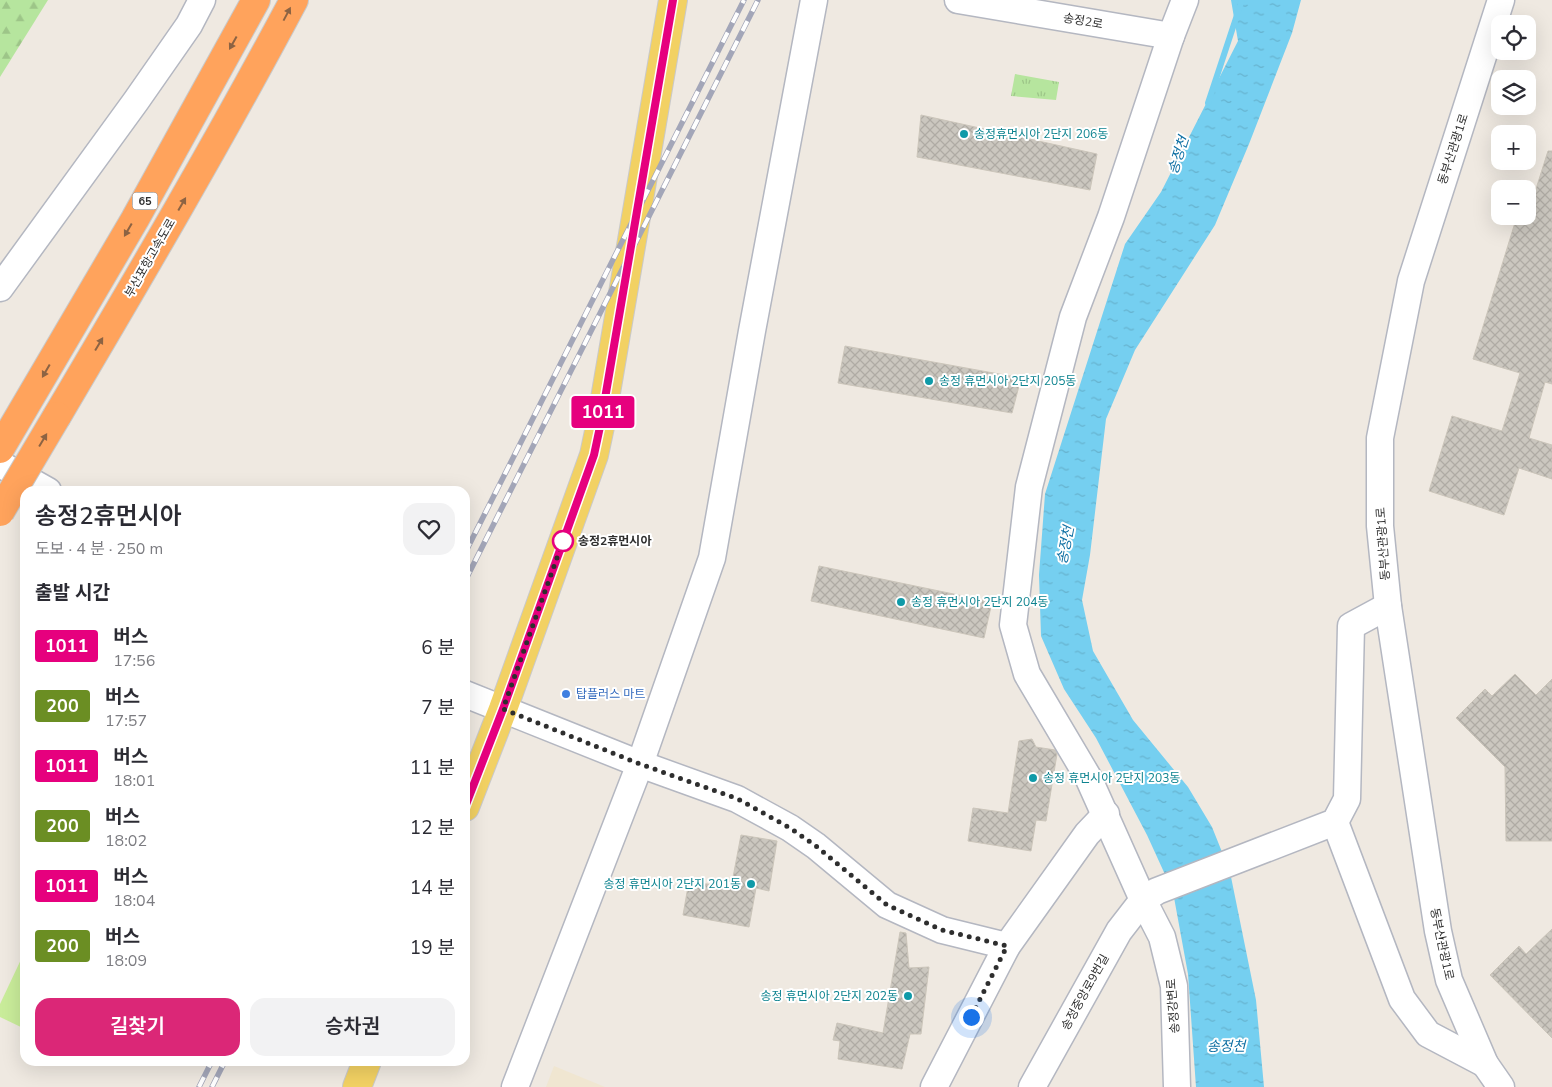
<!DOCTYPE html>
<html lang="ko">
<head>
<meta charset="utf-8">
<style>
  :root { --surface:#fff; --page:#f2f2f3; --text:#2b2b33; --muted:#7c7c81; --accent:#db2777 }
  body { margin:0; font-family:"Nunito Sans","Noto Sans KR",sans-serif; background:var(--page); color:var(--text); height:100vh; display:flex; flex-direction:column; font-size:19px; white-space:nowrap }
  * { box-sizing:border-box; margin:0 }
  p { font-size:16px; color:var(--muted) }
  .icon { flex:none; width:28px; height:28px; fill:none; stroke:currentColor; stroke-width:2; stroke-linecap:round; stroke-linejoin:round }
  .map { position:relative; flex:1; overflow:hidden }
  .details { position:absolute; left:20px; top:486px; width:450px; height:580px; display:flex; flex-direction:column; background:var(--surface); border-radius:15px; box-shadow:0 5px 20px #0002 }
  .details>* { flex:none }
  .badge { padding:0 10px; border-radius:4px; font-size:18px; line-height:32px }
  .controls { position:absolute; left:1491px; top:15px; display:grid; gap:10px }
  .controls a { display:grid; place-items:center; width:45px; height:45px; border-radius:10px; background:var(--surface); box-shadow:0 5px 20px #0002; font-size:25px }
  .you { position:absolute; width:25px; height:25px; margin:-12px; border:4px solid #fff; border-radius:50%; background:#1a73e8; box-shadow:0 0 0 8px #1a73e833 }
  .map>.badge { position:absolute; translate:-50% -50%; box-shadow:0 0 0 2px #fff }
  h2 { padding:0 15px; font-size:19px; line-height:45px }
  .round { display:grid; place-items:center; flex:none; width:52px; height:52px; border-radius:15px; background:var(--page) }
  .overview { display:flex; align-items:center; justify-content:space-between; height:85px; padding:0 15px }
  h1 { font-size:24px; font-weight:600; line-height:38px }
  .primary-button { display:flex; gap:10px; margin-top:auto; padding:10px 15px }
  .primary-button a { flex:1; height:58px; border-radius:15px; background:var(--accent); color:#fff; font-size:20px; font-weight:600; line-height:58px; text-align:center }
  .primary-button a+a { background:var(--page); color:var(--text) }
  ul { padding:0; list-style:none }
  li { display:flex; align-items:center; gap:15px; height:60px; padding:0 15px }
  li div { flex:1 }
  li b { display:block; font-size:19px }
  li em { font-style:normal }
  li .badge { min-width:55px; font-weight:700; text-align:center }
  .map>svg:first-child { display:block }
</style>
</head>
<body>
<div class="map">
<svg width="1552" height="1087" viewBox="0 0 1552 1087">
  <defs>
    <pattern id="forest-firs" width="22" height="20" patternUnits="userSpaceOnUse" patternTransform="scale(1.25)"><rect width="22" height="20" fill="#b6e59e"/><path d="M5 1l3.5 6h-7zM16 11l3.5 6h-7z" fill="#9dc588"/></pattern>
    <pattern id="park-tufts" width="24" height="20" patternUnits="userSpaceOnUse" patternTransform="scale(1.25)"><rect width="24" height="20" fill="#b6e59e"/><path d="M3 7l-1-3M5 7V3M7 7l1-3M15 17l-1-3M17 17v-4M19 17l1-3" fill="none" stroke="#9dc588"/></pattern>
    <pattern id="water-ripples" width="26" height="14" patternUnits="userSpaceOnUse" patternTransform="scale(1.25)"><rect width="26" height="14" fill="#75cff0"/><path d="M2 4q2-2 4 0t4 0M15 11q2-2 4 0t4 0" fill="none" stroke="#66b2ce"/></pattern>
    <pattern id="building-cross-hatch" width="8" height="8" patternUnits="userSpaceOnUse" patternTransform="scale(1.25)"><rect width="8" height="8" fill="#cbc7bf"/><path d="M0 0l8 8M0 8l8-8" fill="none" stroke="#afaba4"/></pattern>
  </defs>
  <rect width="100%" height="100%" fill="#efe9e1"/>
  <path fill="#f0e6d1" d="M554,1066L605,1087H546Z"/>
  <path fill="url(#forest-firs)" d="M0,0H48L0,77Z"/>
  <path fill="url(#park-tufts)" d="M1015,74L1059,82L1056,100L1011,96Z"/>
  <path fill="#c9ec9a" d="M25,951V1029L0,1017V1004Z"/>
  <path fill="url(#water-ripples)" d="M1231,0H1301L1292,33L1249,144L1215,225L1135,350L1106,419L1090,555L1082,600L1093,651L1133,720L1188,787L1212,827L1230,872L1256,1000L1264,1087H1196L1188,974L1173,892L1147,835L1096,738L1064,689L1041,636L1039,575L1045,494L1125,244L1161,192L1238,41Z"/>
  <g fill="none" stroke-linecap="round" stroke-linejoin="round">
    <path stroke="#75cff0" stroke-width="6" d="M1208,103L1242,0"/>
  </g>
  <g fill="url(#building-cross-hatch)" stroke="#cbc5ba">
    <path d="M921,115L1097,154L1090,190L917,157Z"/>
    <path d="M1548,151H1552V384L1545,382L1529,438L1552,445V479L1519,468L1504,515L1429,491L1452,416L1502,431L1520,373L1473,359L1517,216H1528V190L1535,192Z"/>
    <path d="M845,346L1021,378L1012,413L838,383Z"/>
    <path d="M819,566L992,602L984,638L811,601Z"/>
    <path d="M1515,674L1536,695L1552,679V841H1506L1505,767L1456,718L1485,689L1492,696Z"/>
    <path d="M1032,739L1036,747L1055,750L1057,754L1046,821L1036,820L1031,851L968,841L973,808L1008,813L1019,741Z"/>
    <path d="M741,835L777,841L769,891L756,888L749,927L683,915L689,881L731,888Z"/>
    <path d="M1552,929V1038L1490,975L1519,946L1526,954Z"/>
    <path d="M900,932L906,933L909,968L929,967L921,1034H910L902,1069L838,1059L840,1041L833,1040L837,1023L883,1033Z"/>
  </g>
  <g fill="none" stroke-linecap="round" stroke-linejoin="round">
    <defs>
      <g id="minor">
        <path d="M958,0L1171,36"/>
        <path d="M1501,0L1411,281L1380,438V526L1388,606L1438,931L1449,980L1485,1064L1501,1087"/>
        <path d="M0,288L136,101L189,25L202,0"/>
        <path d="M0,464L48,491"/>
        <path d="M465,694L640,764L737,799L790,828L816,846L887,905L942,930L1007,946"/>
        <path d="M1335,822L1402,999L1428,1034L1485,1064"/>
        <path d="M515,1087L640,764L712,558L752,331L814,0"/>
        <path d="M934,1087L1007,946L1087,834L1106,814"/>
        <path d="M1032,1087L1119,931L1143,900L1157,891L1335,822L1347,799L1351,626L1388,606"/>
        <path d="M1177,1087L1174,986L1162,937L1143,900L1088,777L1027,674L1013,625L1029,487L1073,317L1111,217L1171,36L1185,0"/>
      </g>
      <g id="major">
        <path d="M465,807L503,709L594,455L601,422L673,0"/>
        <path d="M357,1087L367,1061"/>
      </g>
      <g id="highway">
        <path d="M57,416C138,279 219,141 294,0"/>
        <path d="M0,449L135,219L256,0"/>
      </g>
    </defs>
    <use href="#minor" stroke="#b4b7c1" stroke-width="29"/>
    <use href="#major" stroke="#c9c9c9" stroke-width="30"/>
    <use href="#highway" stroke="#c9c9c9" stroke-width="30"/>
    <use href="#minor" stroke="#fff" stroke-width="26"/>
    <use href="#major" stroke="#f2d163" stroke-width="28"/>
    <use href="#highway" stroke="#ffa35c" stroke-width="28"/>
    <defs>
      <g id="rail">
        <path d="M465,553L744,0"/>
        <path d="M465,581L758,0"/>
        <path d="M199,1087L212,1061"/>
        <path d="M212,1087L225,1061"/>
      </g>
    </defs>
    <use href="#rail" stroke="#a3a6b8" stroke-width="5.5"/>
    <use href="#rail" stroke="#fff" stroke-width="4" stroke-dasharray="11" stroke-linecap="butt"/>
    <defs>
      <path id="highway-bridge" d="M0,512L57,416"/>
    </defs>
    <use href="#highway-bridge" stroke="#c9c9c9" stroke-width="30" stroke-linecap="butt"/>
    <use href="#highway-bridge" stroke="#ffa35c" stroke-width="28"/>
  </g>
  <defs><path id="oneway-solid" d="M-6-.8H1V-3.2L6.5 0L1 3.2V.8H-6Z" transform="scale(1.25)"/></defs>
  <g fill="#8c6343">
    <use href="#oneway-solid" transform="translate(287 14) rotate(-62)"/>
    <use href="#oneway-solid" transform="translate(233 43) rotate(119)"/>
    <use href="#oneway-solid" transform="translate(182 204) rotate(-60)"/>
    <use href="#oneway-solid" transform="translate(128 230) rotate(120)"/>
    <use href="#oneway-solid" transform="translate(99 344) rotate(-59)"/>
    <use href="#oneway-solid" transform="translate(46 371) rotate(120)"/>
    <use href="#oneway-solid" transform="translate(43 440) rotate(-59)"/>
  </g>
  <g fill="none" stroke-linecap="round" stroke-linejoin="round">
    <defs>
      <path id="line" d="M465,807L503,709L594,455L601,422L673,0"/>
    </defs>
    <use href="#line" stroke="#fff" stroke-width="11"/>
    <use href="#line" stroke="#e6007e" stroke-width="8"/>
    <path stroke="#2e2e2e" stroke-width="5" stroke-dasharray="0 9" d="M563,541L503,709L640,764L738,799L790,828L816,846L887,905L942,930L1007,946L971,1017"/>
  </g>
  <g fill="#0f9aa8" stroke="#fff" stroke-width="2">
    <circle cx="964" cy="134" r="5"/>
    <circle cx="929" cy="381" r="5"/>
    <circle cx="901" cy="602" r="5"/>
    <circle cx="1033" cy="778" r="5"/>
    <circle cx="751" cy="884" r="5"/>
    <circle cx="908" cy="996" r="5"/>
  </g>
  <circle fill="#fff" stroke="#e6007e" stroke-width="2.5" cx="563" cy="541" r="10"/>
  <circle fill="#3f7fe0" stroke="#fff" stroke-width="2" cx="566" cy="694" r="5"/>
  <g text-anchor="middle" stroke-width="4" stroke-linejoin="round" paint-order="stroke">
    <rect fill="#fff" stroke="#6d6d6d" stroke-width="1" x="132.5" y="192.5" width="25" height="17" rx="4"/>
    <g font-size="11" font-weight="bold" fill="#2e2e2e">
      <text x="145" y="205">65</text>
    </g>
    <g font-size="12" fill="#2e2e2e" stroke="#fff">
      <text transform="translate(1083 21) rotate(10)" y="4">송정2로</text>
      <text transform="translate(1453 149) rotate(-72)" y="4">동부산관광1로</text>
      <text transform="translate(150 258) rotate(-60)" y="4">부산포항고속도로</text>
      <text transform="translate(1383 544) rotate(-94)" y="4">동부산관광1로</text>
      <text transform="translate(1442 944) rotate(78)" y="4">동부산관광1로</text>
      <text transform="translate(1085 992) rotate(-61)" y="4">송정중앙로9번길</text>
      <text transform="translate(1173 1006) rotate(-94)" y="4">송정강변로</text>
    </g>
    <g font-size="12" fill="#0d838f" stroke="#fff" text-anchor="start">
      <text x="974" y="138">송정휴먼시아 2단지 206동</text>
      <text x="939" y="385">송정 휴먼시아 2단지 205동</text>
      <text x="911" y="606">송정 휴먼시아 2단지 204동</text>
      <text x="1043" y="782">송정 휴먼시아 2단지 203동</text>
      <text x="741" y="888" text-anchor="end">송정 휴먼시아 2단지 201동</text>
      <text x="898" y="1000" text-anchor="end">송정 휴먼시아 2단지 202동</text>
    </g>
    <g font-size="12" font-weight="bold" fill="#2e2e2e" stroke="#fff" text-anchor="start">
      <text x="578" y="545">송정2휴먼시아</text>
    </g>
    <g font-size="12" fill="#366cbe" stroke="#fff" text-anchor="start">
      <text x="576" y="698">탑플러스 마트</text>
    </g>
    <g font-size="14" font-style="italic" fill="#0d6fa3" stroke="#fff">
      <text transform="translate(1178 155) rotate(-72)" y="5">송정천</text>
      <text transform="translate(1065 545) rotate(-79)" y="5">송정천</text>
      <text x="1226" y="1051">송정천</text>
    </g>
  </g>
</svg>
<div class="controls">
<a><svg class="icon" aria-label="locate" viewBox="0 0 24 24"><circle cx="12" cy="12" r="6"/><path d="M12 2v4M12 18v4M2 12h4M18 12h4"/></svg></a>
<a><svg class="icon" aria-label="layers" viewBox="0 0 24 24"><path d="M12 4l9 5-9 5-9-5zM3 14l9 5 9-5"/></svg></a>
<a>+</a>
<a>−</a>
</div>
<div class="you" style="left:971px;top:1017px"></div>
<b class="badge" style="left:603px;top:412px;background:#e6007e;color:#fff">1011</b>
<section class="details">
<div class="overview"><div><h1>송정2휴먼시아</h1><p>도보 · 4 분 · 250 m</p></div><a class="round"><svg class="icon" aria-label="heart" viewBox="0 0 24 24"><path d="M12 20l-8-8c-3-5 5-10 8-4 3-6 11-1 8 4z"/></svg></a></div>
<h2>출발 시간</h2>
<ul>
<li><span class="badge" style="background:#e6007e;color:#fff">1011</span><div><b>버스</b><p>17:56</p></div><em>6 분</em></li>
<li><span class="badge" style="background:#6b8e23;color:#fff">200</span><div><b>버스</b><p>17:57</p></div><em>7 분</em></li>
<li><span class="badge" style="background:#e6007e;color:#fff">1011</span><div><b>버스</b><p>18:01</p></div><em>11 분</em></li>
<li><span class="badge" style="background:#6b8e23;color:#fff">200</span><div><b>버스</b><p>18:02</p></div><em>12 분</em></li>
<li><span class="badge" style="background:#e6007e;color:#fff">1011</span><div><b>버스</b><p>18:04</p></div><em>14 분</em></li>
<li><span class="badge" style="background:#6b8e23;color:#fff">200</span><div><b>버스</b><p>18:09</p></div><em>19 분</em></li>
</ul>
<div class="primary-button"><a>길찾기</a><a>승차권</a></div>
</section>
</div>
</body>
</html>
